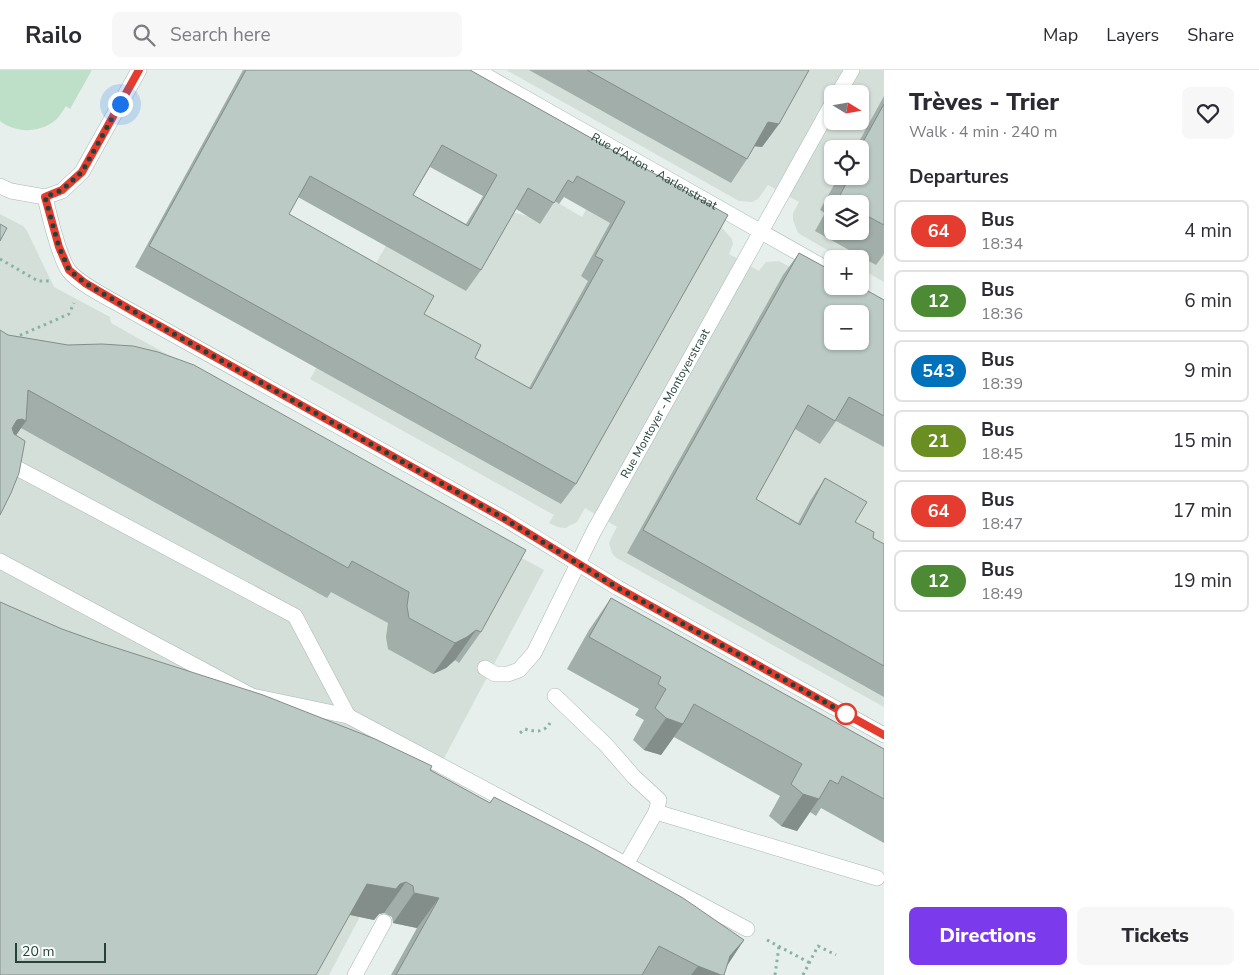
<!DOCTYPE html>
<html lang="en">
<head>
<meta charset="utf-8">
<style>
  :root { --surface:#fff; --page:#f7f7f7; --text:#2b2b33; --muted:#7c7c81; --line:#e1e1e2; --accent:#7c3aed }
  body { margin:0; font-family:"Nunito Sans",sans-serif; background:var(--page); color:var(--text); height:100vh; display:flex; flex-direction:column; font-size:19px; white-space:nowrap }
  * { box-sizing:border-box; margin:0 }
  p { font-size:16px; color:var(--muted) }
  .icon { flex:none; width:28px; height:28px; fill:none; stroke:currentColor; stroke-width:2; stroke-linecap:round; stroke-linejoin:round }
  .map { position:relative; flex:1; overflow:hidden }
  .panel { display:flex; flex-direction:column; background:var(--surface); width:375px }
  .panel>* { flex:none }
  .badge { padding:0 10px; border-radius:16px; font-size:18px; line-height:32px }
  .needle { width:32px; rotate:101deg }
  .buttons { position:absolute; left:824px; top:15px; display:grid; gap:10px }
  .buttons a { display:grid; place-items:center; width:45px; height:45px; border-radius:8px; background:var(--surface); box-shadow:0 1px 4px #0004; font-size:25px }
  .scale { position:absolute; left:15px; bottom:12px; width:91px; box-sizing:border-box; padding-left:5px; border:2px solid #24423a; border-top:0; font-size:14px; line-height:18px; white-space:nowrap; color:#24423a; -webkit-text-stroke:4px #f7fbf9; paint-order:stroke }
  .you { position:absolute; width:25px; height:25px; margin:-12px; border:4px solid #fff; border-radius:50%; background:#1a73e8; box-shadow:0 0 0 8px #1a73e833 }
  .map>.badge { position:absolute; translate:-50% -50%; box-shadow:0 0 0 2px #fff }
  h2 { padding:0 25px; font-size:19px; line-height:45px }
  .round { display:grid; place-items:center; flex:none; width:52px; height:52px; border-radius:8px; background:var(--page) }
  .headline { display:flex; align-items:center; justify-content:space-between; height:85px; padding:0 25px }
  h1 { font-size:24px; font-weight:800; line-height:38px }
  .cta { display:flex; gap:10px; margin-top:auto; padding:10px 25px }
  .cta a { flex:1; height:58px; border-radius:8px; background:var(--accent); color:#fff; font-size:20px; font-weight:800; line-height:58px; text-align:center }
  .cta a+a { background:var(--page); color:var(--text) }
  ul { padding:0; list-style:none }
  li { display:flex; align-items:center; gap:15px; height:62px; margin:0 10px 8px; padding:0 15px; border:2px solid var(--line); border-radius:8px }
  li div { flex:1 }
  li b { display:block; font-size:19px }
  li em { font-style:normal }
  li .badge { min-width:55px; font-weight:700; text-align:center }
  header { display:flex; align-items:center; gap:30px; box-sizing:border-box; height:70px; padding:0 25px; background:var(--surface); border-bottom:1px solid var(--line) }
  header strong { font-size:24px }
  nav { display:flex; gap:28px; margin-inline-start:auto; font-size:18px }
  .search { width:350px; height:45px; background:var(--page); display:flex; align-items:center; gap:12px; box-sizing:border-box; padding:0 18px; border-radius:8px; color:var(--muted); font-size:19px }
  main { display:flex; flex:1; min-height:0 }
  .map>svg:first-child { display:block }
</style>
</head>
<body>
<header>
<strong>Railo</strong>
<div class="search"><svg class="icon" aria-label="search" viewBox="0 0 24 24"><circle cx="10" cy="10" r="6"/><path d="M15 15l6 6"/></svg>Search here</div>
<nav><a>Map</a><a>Layers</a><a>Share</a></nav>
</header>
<main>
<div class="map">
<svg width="884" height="905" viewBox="0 0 884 905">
  <rect width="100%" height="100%" fill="#e6efeb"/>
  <g fill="#d4dfda" fill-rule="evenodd">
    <path d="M506,0H884V212L860,198V189H843L798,163L793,150V143L799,132L768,115L758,129L752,132L739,131ZM832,24H860V51H832ZM832,79H860V106H832ZM832,134H860V161H832Z"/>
    <path d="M611,95L723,159L732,169L733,174L729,184L759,201L766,192L779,191L884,249V637L615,487L612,483L609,473L611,468L617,457L585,438L577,452L565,458L558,457L549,453L554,445L310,309L391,167L454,176L484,126L512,142L527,146L553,130L582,147ZM832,244H860V271H832Z"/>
    <path d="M0,144L23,156L27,161L54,217L110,247L111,253L247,329L285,359L544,500L329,905H0Z"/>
  </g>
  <path fill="#bfe0c8" d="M0,0H92L70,39L66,36C62,42 59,48 53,52C38,63 15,63 0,51Z"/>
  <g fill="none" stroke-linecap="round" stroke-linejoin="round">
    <defs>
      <g id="minor">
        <path id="s1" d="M476,0L832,202"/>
        <path d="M838,24L852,0"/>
        <path d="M0,116L11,121L45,127L62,121L82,102L139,0"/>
        <path d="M45,127C49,144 59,188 69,201C80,215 114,231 131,241L505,449L618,518L884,665"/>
        <path d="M0,389L295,546L348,646"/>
        <path d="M0,491L252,626L348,646L747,859"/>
        <path id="s2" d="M485,598L495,604H508L519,600L534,583L594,461L832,34"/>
        <path d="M555,626L606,675L634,707L659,730L656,742L877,808"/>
        <path d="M626,794L656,742"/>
        <path d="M355,905L384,852"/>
      </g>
    </defs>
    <use href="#minor" stroke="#a8b8b2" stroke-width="16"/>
    <g stroke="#86b3a5" stroke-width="3" stroke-dasharray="2.5 4" stroke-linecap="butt">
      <path d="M0,189L38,211H49"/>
      <path d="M14,268L69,244L74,233"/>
      <path d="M520,663L525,659C535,662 544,663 550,653"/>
      <path d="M767,870L810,893"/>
      <path d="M775,905L779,876"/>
      <path d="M803,905L818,876L836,885"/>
    </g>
    <use href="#minor" stroke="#fff" stroke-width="15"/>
  </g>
  <g fill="#a1aea9" fill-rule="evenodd">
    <path d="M243,0H470L728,145L576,414L561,434L135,197ZM430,97L483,126L466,154L413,125ZM298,127L466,221L481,200L516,139L540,154L555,131L559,134L564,127L610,153L581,206L588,211L529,318L475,288L424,244L289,144Z"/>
    <path d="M529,0H809L779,54L762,77L755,76L747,89L731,113Z"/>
    <path d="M884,26V184L876,195L815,161L825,143L820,140L839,106H860V79H855ZM832,134H860V161H832Z"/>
    <path d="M799,183L884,230V377L836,351L820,374L795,359L756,429L798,453L810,431L825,408L855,452L873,468L884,474V627L627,483L783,205Z"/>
    <path d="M0,260L481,562L459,593L455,590L446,598L433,604L388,579L386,567L388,553L331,522L327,528L21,358L16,365Z"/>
    <path d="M611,528L884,679V773L821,738L816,746L810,742L797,761L781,756L769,746L780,726L674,667L661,685L644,680L633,670L644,650L635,645L639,639L567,599L589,560Z"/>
    <path d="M62,559L430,700L490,733L494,727L744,870L727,895L724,905H391L417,858L393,853L392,847L384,843L379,844L374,850L350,845Z"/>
  </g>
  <g fill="#838d89">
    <path d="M768,52L779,54L762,77L752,76Z"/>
    <path d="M22,349L26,351L5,381L0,380L17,350Z"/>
    <path d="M476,560L455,590L446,598L433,604L455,573Z"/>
    <path d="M666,648L683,654L661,685L644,680Z"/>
    <path d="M803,724L819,729L797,761L781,756Z"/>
    <path d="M406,812L384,843L379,844L374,850L346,844L367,814H400Z"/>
    <path d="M414,823L439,828L417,858L393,853Z"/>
    <path d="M744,870L721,905H691L698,896Z"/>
  </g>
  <g fill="#bbcac4" stroke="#838d89" fill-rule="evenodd">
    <path d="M246,0H470L728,145L576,414L149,176ZM442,75L497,105L468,156L413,125ZM310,106L481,200L528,118L554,133L568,110L573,113L577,106L625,132L595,186L603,190L531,319L475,288L481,275L424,244L434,226L289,144Z"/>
    <path d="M587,0H809L779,54L768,52L747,89Z"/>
    <path d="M884,34V155L860,142V134H846L838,129L848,110L843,108L844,106H860V79H859Z"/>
    <path d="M0,154L7,158L0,171Z"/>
    <path d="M799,183L832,201V216H859L884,230V346L849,327L835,351L808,335L756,429L800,455L825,408L867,432L855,452L874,462L873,468L884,474V596L643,460ZM832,244H860V271H832Z"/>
    <path d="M0,260L8,265L68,275L102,274L133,276L158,282L194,295L526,480L481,562L476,560L467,567L455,573L409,548L407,536L409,522L352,491L348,498L28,320L26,351L22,349L17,350L12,358L14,364L25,371L19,403L11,423L0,445Z"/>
    <path d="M611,528L884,679V729L842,706L838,714L830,710L819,729L803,724L791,714L802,694L694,634L683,654L666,648L655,638L666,619L658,614L661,607L589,567Z"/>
    <path d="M0,532L62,559L101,573L263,625L375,669L432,696L430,700L490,733L494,727L588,775L683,828L744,870L730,886L724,905H721L698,896L659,876L642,905H396L439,828L414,823L413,816L406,812L400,814L396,819L367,814L316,905H0Z"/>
  </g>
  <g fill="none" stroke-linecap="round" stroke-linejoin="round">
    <defs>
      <path id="line" d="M139,0L82,102L62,120L45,127L59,177L69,200L85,213L131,240L505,449L618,518L884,665"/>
    </defs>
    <use href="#line" stroke="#fff" stroke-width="11"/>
    <use href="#line" stroke="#e43c2e" stroke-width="8"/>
    <path stroke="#24423a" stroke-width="5" stroke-dasharray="0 9" d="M120,34L82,102L62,120L45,127L59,177L69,200L85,213L131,240L505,449L618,518L848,645L846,644"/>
  </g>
  <circle fill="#fff" stroke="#e43c2e" stroke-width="2.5" cx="846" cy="644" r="10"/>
  <g text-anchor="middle" stroke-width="5" stroke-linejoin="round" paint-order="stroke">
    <g font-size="12" fill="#24423a" stroke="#f7fbf9">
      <text dy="4" stroke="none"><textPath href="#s1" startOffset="205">Rue d'Arlon - Aarlenstraat</textPath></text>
      <text dy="4" stroke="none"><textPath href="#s2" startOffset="341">Rue Montoyer - Montoyerstraat</textPath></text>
    </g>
  </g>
</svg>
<div class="buttons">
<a><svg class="needle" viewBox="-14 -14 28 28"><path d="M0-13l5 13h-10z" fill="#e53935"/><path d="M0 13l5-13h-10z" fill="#7c7c81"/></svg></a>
<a><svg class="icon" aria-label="locate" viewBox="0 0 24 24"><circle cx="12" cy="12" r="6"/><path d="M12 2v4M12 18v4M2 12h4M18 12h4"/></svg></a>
<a><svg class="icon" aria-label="layers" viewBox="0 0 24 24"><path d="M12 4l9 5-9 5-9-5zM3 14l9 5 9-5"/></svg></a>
<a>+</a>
<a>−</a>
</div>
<div class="scale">20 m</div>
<div class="you" style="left:120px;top:34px"></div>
</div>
<section class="panel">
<div class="headline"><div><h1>Trèves - Trier</h1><p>Walk · 4 min · 240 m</p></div><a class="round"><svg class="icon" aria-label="heart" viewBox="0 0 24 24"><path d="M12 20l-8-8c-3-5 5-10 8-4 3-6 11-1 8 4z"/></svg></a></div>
<h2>Departures</h2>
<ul>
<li><span class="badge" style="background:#e43c2e;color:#fff">64</span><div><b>Bus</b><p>18:34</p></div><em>4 min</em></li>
<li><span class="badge" style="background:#4c8b33;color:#fff">12</span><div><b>Bus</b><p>18:36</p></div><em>6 min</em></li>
<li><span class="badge" style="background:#0072bc;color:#fff">543</span><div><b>Bus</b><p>18:39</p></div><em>9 min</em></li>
<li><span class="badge" style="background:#6b8e23;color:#fff">21</span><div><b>Bus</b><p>18:45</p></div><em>15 min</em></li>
<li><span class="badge" style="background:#e43c2e;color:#fff">64</span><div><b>Bus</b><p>18:47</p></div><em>17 min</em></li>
<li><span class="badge" style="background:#4c8b33;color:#fff">12</span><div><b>Bus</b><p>18:49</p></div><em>19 min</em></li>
</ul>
<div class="cta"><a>Directions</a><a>Tickets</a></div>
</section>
</main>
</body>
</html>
